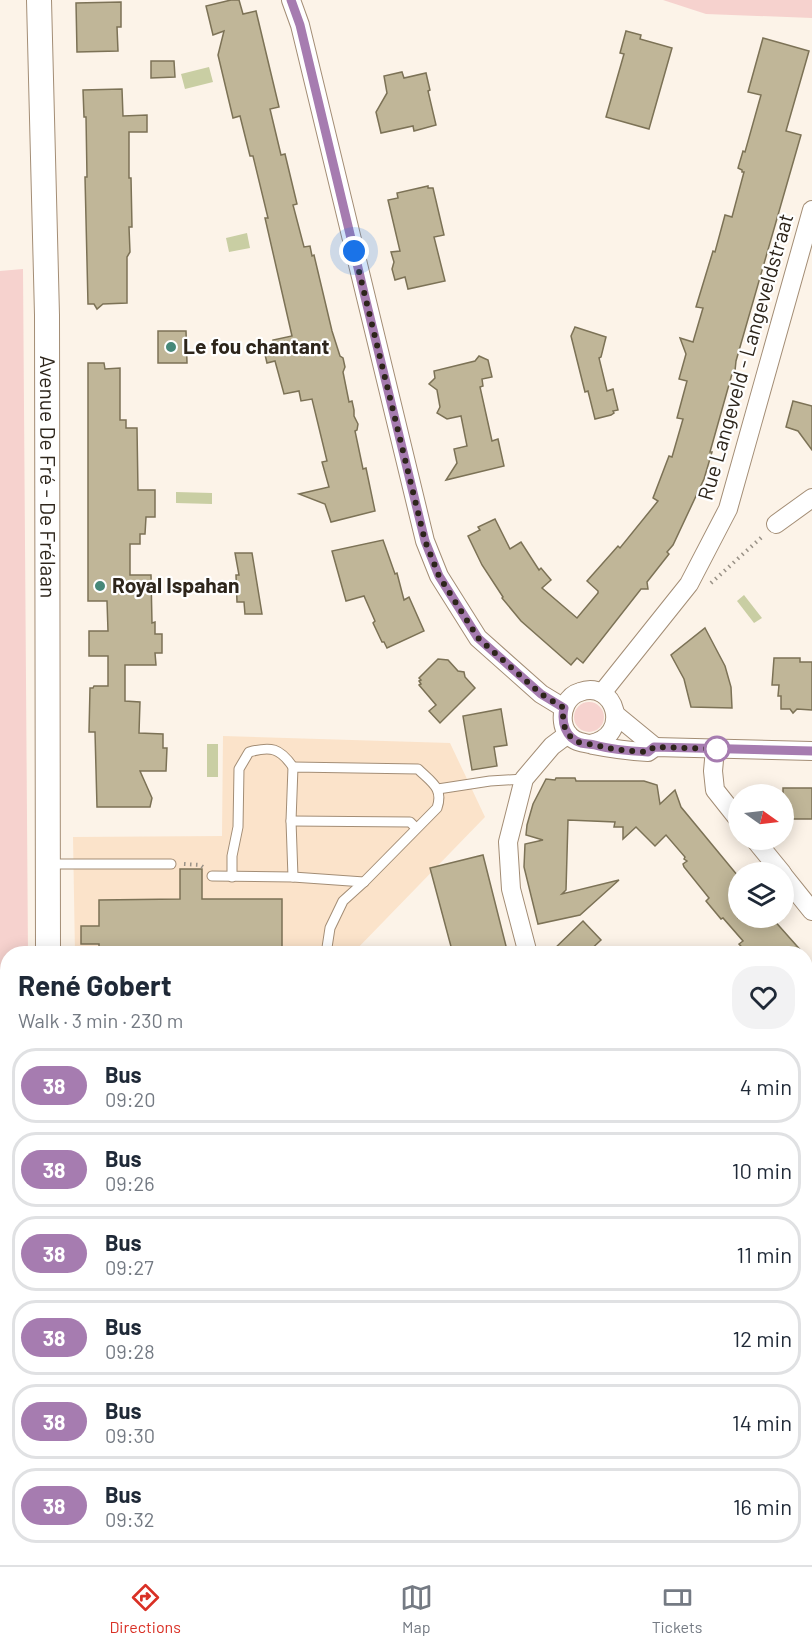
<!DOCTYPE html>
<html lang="en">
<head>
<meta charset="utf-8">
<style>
  :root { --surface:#fff; --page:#f2f2f3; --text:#1f2937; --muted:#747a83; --line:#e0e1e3; --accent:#d93025 }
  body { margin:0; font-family:Barlow,sans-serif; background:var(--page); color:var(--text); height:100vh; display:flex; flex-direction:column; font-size:22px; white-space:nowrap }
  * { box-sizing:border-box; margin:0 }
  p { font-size:20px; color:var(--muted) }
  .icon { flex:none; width:33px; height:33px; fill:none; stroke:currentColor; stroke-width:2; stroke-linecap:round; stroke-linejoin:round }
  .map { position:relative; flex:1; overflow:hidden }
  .details { position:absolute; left:0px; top:946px; width:813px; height:620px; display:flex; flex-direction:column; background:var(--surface); border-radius:24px 24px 0 0; box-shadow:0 3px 15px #0003 }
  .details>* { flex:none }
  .badge { padding:0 12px; border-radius:20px; font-size:21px; line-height:39px }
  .needle { width:39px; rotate:104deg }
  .tools { position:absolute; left:728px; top:784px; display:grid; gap:12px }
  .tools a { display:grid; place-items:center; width:66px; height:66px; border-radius:50%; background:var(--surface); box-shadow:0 3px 15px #0003; font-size:30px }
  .you { position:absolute; width:30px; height:30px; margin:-15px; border:4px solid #fff; border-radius:50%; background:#1a73e8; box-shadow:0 0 0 9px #1a73e833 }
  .map>.badge { position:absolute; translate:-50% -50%; box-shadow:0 0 0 3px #fff }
  .round { display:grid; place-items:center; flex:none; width:63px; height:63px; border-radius:24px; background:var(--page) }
  .headline { display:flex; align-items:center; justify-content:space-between; height:102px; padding:0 18px }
  h1 { font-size:28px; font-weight:700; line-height:45px }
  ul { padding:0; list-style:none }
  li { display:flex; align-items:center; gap:18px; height:75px; margin:0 12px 9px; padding:0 6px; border:3px solid var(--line); border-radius:24px }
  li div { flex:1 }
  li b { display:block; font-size:22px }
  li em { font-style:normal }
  li .badge { min-width:66px; font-weight:700; text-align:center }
  .menu { display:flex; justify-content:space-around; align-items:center; height:84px; border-top:2px solid var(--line); background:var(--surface); font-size:16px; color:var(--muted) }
  .menu a { display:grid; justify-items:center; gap:3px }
  .menu .selected { color:var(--accent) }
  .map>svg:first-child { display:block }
</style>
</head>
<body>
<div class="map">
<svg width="812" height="1565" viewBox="0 0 812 1565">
  <rect width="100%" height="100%" fill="#fcf3e8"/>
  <path fill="#fbe3ca" d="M223,736L450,743L485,817L352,954H75L73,837L222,836Z"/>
  <g fill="#f6d2ce">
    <path d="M663,0H812V18L706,14Z"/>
    <path d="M23,269L28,954H8L7,1088H0V271Z"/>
    <circle cx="589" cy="717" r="15"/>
  </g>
  <g fill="#c9cea3">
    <path d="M209,67L213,82L185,89L181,74Z"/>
    <path d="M247,233L250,248L229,252L226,238Z"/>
    <path d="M176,492L212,493V504L176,503Z"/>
    <path d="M744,595L762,618L754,623L737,601Z"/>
    <rect x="207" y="744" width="11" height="33"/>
  </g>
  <g fill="#c0b698" stroke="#7c7256" stroke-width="1.5">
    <path d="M231,0H239L243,14L256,11L279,107L270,109L281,155L285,154L297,204L293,205L304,247L310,246L312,256L314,255L332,331L340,356L343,358L345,367L343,372L349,402L352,401L354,410V416L358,424L357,430L355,431L363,469L366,468L375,511L331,522L325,504L299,494L329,487L322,462L327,461L312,399L301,401L299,391L284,394L275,361L267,363L263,346L274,344L273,340L292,336L265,218H268L253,156H250L240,116L233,118L218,55L224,31L213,35L206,6Z"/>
    <path d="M121,2V27H117L118,51L77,52L76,3Z"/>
    <path d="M626,31L641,35L640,39L672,48L649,129L606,117L624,54L620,53Z"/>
    <path d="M763,38L809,51L786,131L801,135L736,361L735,371L732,374L710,452H712L704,479L673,545L667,552L669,554L647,582L648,589H641L583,663L577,658L571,665L521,621L502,598L503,597L482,565L468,536L480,530L478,527L495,519L510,549L521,542L539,570L541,568L551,580L542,588L577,618L598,593V591L587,581L618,546L620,548L658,501L653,498L669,456L672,457L683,419L677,418L687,381L679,379L686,354L680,338L693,342L703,308L696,307L713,251L715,252L725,215L732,217L744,172H742V170L738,168L743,151L745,152L761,95L748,92Z"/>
    <path d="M151,61H174L175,77L151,78Z"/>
    <path d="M402,72L404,78L426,73L430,90L428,91L436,125L414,131L413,126L381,133L376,112L387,93L384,76Z"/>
    <path d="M122,89L123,116L147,115V132H129V178H131L132,227H129L130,252L127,257V303L103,304L97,309L94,304H88L85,177H87L86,117H84L83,90Z"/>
    <path d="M428,186V188H433L444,235L434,237L445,281L408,289L405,277L395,280L392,269L394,262L391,252L400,251L388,200L398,198L397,193Z"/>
    <path d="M575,327L606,337L601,357L599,358L607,391L613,389L618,410L613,411L614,413L611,415L595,419L588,391L585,392L571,336Z"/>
    <path d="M158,331H186L187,363H158Z"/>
    <path d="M479,356L488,360L492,377L482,379L483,386L480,387L492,441L498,439L504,466L446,480L457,463L454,449L467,446L461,416L447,419L437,413L440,407L437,390L429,384L435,378L434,371L475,361Z"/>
    <path d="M88,363H104L105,369L120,368V420H126V428H137L138,490H155V517H146L145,534H140V544H130V575H151L152,623L155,622V634H162V653H155L156,665H125V701L140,702L139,733L163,734V748H167L166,771H140L152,798L150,807H97L95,732H89L90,688H93L94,686H108V656H89V631H108L107,601H88Z"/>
    <path d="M793,401L812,406V450L798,431L786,427Z"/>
    <path d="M383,540L395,574L397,573L404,600L409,597L424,631L387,648L384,642H382L373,623L375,621L364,596L346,601L332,551Z"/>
    <path d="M235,553H252L262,614H245L244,602H237L236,575H239Z"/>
    <path d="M705,628L725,666L731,687L732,708L691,707L684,679L671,655Z"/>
    <path d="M774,658H800V662H812V710L797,709L793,713L790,709H781V696H778L779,685H772Z"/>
    <path d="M438,659L448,660L458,671L464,672L465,677L475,688L440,723L429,711L436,705L419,685L421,684L419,681L421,680L419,678Z"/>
    <path d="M501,709L507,745L494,747L497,766L472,770L463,716Z"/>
    <path d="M556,778H575L576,781H644L657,785L660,804L675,790L681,807L738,876V918H772L804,954H748L739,944L743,941L723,918L721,919L706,901L709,898L684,867L683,864L687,861L684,859L685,857L666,835L655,846L636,827L623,839V827H614L615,822L568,820L566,890L562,894L619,880L580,915L538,924L524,867L525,844L543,840L526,835L527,825L533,804L546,779L555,780Z"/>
    <path d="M783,788H812V819H789V814H783Z"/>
    <path d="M483,855L508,954H453L430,868Z"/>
    <path d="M180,869H202V899H282V954H99V944H81V926H99V900L180,899Z"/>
    <path d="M583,921L601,940L586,954H549Z"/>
  </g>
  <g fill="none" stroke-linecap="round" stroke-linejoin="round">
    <defs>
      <g id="lane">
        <path d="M438,789L490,781L524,779"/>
        <path d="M291,821L410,822L416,828"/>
        <path d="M48,864H171"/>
        <path d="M212,876L293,877L364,882"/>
        <path d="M232,877V856L238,827L239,769L249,752C271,746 280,748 293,767"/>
        <path d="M293,877L291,821L293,767L418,769C431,782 444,788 437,808L364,882L343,901L330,928L326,954"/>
      </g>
      <g id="street">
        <path d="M291,0L300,25L425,541L439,576L478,638L541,694L564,708"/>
        <path d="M776,524L812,498"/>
        <path d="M602,693L689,584L728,509L812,210"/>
        <path d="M616,715L655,747"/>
        <path d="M590,744C633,736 615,679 580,692C573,694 569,698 566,704C563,710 562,715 563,722C564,730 568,736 575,740C581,743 587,743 593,745C613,749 628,751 648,752L655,747L812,751"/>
        <path d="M715,749L713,771L715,790L738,819"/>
        <path d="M755,840L782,873"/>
        <path d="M783,875L812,911"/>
        <path d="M528,954L511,889L508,842L524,779L552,746L568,734"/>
        <path d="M745,1558L748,1565"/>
        <path d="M798,1565L812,1562"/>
      </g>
      <g id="secondary">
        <path id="s1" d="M39,0L47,315L48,954"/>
        <path d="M51,1558V1565"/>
      </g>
    </defs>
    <use href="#lane" stroke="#a38d75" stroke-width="11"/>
    <use href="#street" stroke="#a38d75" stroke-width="20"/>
    <use href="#secondary" stroke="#a38d75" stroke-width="26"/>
    <g stroke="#9a9287" stroke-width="4" stroke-dasharray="1.5 4.5" stroke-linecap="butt">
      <path d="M711,583L763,536"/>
      <path d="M184,864L200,865L203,867"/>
    </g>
    <use href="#lane" stroke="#fff" stroke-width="9"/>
    <use href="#street" stroke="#fff" stroke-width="18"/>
    <use href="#secondary" stroke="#fff" stroke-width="24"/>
  </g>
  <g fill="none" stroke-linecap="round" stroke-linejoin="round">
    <defs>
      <path id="line" d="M291,0L300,25L365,297L425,541L439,576L478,638L541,694L564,708C561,722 565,738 581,743C586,744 591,744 595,745C613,750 630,751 648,752L654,747L812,751"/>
    </defs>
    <use href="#line" stroke="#fff" stroke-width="14"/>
    <use href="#line" stroke="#a67cb0" stroke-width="9"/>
    <path stroke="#2d251b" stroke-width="6" stroke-dasharray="0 10.8" d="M354,251L425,541L439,576L478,638L541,694L564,708C561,722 565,738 581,743C586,744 591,744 595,745C613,750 630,751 648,752L654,747L717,749"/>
  </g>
  <g fill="#468879" stroke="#fff" stroke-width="2">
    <circle cx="171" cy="347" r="6"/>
    <circle cx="100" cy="586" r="6"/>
  </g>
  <circle fill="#fff" stroke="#a67cb0" stroke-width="3" cx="717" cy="749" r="12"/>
  <g text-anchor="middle" stroke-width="4.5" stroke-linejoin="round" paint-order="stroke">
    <g font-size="21" font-weight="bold" fill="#2d251b" stroke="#fff" text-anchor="start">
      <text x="183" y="354">Le fou chantant</text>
      <text x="112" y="593">Royal Ispahan</text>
    </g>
    <g font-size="21" fill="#2d251b" stroke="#fff">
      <text transform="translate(746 357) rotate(-74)" y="7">Rue Langeveld - Langeveldstraat</text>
      <text dy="7" stroke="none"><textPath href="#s1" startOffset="477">Avenue De Fré - De Frélaan</textPath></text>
    </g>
  </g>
</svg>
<div class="tools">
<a><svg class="needle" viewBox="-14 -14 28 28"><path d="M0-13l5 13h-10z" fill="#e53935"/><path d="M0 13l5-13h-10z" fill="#747a83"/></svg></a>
<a><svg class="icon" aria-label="layers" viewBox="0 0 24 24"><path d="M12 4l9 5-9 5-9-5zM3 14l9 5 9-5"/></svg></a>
</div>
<div class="you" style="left:354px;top:251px"></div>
<section class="details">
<div class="headline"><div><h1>René Gobert</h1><p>Walk · 3 min · 230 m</p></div><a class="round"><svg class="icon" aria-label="heart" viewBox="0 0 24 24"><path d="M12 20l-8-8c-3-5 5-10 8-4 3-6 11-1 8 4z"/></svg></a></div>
<ul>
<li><span class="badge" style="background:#a67cb0;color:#fff">38</span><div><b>Bus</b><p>09:20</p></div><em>4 min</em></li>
<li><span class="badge" style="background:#a67cb0;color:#fff">38</span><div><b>Bus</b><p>09:26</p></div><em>10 min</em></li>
<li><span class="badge" style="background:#a67cb0;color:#fff">38</span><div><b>Bus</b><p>09:27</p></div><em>11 min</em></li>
<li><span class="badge" style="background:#a67cb0;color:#fff">38</span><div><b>Bus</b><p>09:28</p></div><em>12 min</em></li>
<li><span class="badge" style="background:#a67cb0;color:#fff">38</span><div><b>Bus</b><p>09:30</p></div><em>14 min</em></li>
<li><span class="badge" style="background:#a67cb0;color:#fff">38</span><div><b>Bus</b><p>09:32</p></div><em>16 min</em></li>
</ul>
</section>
</div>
<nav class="menu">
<a class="selected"><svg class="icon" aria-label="directions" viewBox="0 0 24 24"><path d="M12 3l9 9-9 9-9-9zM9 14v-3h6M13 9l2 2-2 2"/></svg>Directions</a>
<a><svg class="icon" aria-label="map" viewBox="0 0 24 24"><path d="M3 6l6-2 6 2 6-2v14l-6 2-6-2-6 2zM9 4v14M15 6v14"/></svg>Map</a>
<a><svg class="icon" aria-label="tickets" viewBox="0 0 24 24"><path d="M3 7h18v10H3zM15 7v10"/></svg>Tickets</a>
</nav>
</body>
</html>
